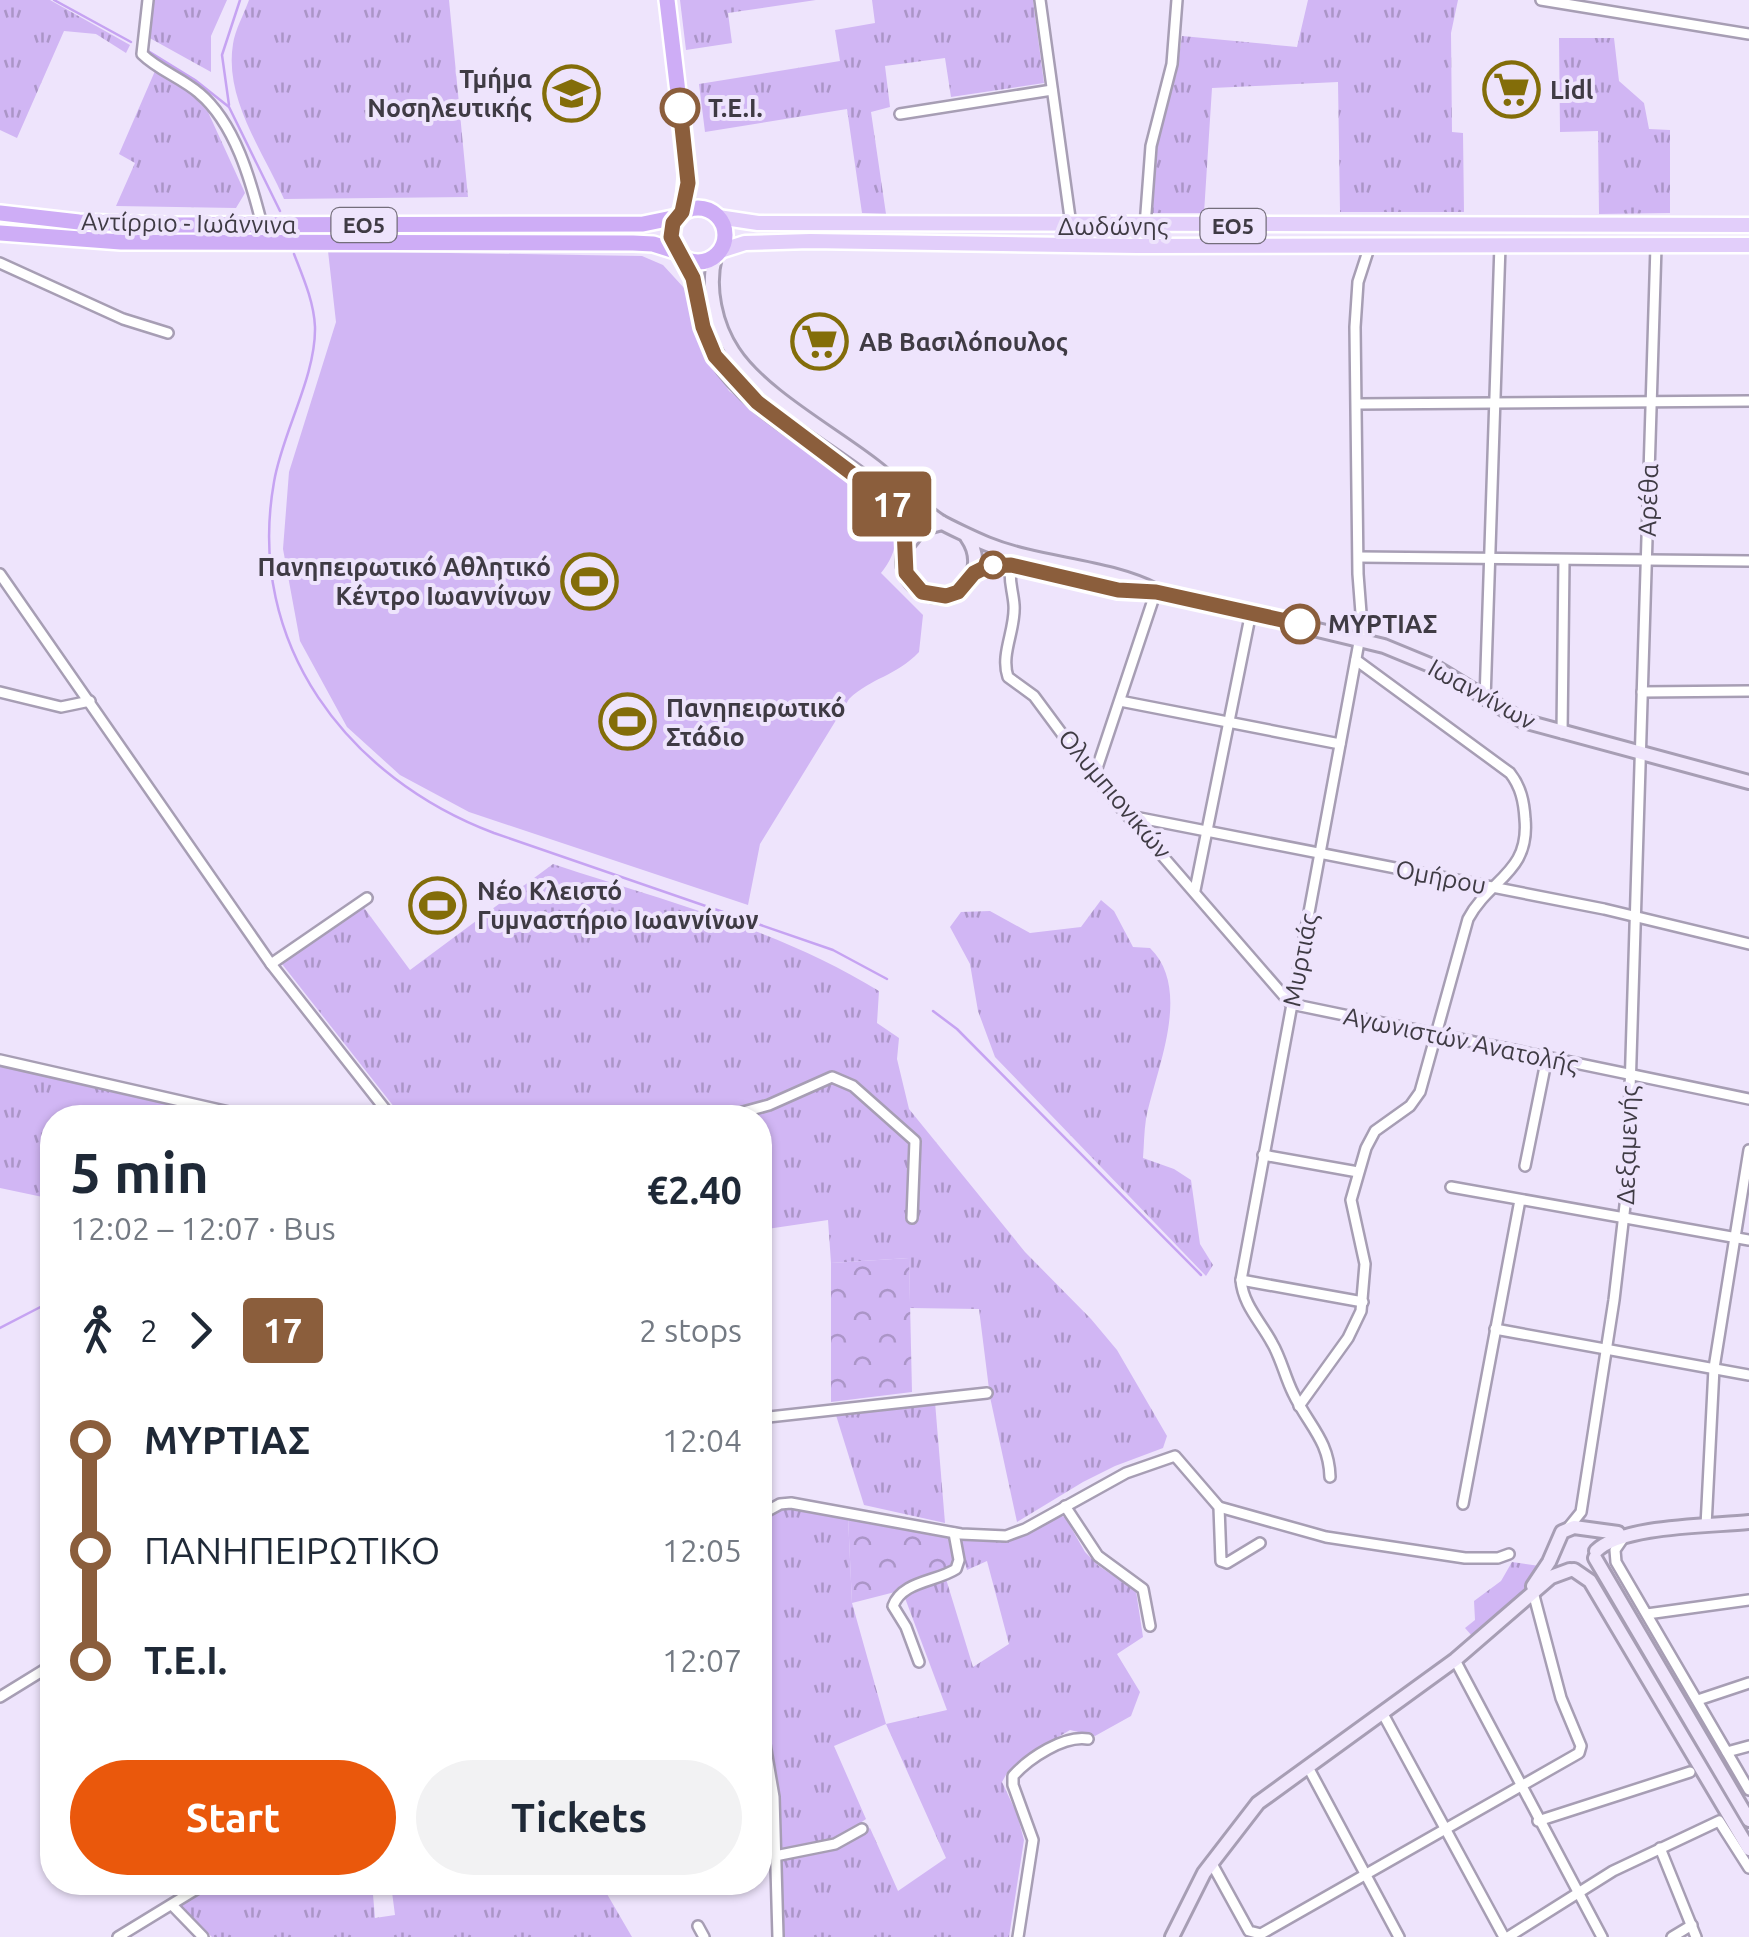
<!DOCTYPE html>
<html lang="en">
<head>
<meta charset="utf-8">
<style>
  :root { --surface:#fff; --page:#f2f2f3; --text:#1f2937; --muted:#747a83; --accent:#ea580c }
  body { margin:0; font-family:Ubuntu,sans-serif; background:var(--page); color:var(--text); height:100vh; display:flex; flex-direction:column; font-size:38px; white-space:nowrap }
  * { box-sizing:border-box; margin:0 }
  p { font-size:32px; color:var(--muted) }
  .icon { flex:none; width:55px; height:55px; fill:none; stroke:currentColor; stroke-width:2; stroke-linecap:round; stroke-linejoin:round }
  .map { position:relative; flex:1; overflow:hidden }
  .panel { position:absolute; left:40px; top:1105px; width:732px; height:790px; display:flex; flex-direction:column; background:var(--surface); border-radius:40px; box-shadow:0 2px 8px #0004 }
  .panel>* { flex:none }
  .badge { padding:0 20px; border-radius:8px; font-size:35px; line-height:65px }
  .map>.badge { position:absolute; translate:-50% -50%; box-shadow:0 0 0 5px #fff }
  .legs { display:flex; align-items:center; gap:15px; height:110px; padding:0 30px; font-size:32px }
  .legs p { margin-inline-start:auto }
  .head { display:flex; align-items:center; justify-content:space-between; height:170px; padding:0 30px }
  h1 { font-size:55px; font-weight:700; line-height:75px }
  .action { display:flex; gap:20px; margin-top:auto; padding:20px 30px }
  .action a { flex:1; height:115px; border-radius:60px; background:var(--accent); color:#fff; font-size:40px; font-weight:700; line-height:115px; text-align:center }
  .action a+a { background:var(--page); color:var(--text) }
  ul { padding:0 30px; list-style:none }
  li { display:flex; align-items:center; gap:35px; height:110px; font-size:38px }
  li i { display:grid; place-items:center; width:15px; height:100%; margin:0 12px; background:currentColor }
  li i::after { content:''; width:25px; height:25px; margin:-12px; border:8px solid; border-radius:50%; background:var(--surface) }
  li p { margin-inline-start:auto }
  li:first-child i { background:linear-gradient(#0000 50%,currentColor 0) }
  li:last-child i { background:linear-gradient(currentColor 50%,#0000 0) }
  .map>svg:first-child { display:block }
</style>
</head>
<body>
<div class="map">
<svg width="1749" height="1937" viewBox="0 0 1749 1937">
  <defs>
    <pattern id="grass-tufts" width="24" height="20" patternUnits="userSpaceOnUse" patternTransform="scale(2.5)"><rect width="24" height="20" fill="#d1b6f4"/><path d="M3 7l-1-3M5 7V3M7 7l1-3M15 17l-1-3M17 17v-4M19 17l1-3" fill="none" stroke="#ab95c7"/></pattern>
    <pattern id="forest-crowns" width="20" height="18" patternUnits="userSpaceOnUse" patternTransform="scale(2.5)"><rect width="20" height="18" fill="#d1b6f4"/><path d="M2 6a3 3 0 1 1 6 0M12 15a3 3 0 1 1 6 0" fill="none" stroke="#ab95c7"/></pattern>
  </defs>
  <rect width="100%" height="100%" fill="#eee4fc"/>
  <g fill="url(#grass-tufts)">
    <path d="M0,0H50L130,45L126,53L96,34L64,31L17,138L0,130Z"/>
    <path d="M151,0H227L211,36V72L146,36Z"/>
    <path d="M249,0H449L468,197L284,199C263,151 224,99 233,44C235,30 244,14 249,0Z"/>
    <path d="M680,0H816L728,13L732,43L686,50Z"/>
    <path d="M872,0H1033L1044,83L951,97L945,58L885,66L890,107L871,112L886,214L862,213L847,109L705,132L699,84L840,61L835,30L875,23Z"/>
    <path d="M1308,0H1458L1451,33L1452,132L1463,133L1464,212H1340L1338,82L1212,88L1204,213H1149L1158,126L1166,96L1176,76L1182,36L1297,47Z"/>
    <path d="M1559,38H1614L1619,81L1644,103L1649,129L1670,130V213L1599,214L1598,131L1560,132Z"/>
    <path d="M155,71L191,93L208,112L245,193L236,208L116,206L135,163L119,154Z"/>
    <path d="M553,864C664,901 779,929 879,991L877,1023L899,1038L897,1059L909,1109L1025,1252L1091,1319L1117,1350L1167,1436L1163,1448L1115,1466L1083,1482L1017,1522L990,1397L979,1309L910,1308L909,1258L831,1263L828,1220L760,1230V1118L402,1117L282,964L362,905L410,970Z"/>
    <path d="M1101,900L1114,911L1133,947L1150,948C1193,990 1156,1069 1146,1119C1144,1132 1144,1145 1143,1158L1174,1169L1191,1180L1200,1244L1213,1265L1206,1276L995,1057L978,1011L970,964L950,927L961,912L990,911L1030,933L1081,927Z"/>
    <path d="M0,1064L236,1117L52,1118V1199L0,1188Z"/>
    <path d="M935,1402L945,1523L864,1505L835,1412Z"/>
    <path d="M804,1508L848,1516L852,1603L886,1724L947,1710L902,1590L946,1579L973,1667L1009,1644L987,1561L967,1570L958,1537C1003,1545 1020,1536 1058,1515L1065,1517L1085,1552L1099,1566L1136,1591L1143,1637L1117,1654L1140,1692L1131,1716L1095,1736L1070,1730L1045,1745L1046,1749L1007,1773L1002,1782L1017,1814L1024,1840L1009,1937H782L781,1858L835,1847L870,1828L898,1891L946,1858L886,1724L834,1746L866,1819L834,1841L779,1851V1796L769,1724L760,1695V1520L780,1509Z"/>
    <path d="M1512,1562L1553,1568L1472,1636L1465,1628L1475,1620L1474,1601L1501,1581Z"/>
    <path d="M219,1882L372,1883L375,1918L395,1915L392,1892L411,1890V1883H620L607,1894L632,1937H212L180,1906Z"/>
  </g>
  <g fill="url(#forest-crowns)">
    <path d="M909,1258L912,1392L831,1402V1263Z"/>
    <path d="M848,1516L951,1535L954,1558L948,1569L900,1586L895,1592L852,1603Z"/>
  </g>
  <path fill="#d1b6f4" d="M328,251L642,256L663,265L685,289L701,347L729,391L889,514C900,536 896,555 881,573L923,615L919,652C895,677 872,677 849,699L760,844L748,905L469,812L400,775L347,727L300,641L283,549L289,472L336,322Z"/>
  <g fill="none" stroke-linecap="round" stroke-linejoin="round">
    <g stroke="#c6a3f2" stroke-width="2.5">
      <path d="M54,0L131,42"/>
      <path d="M148,51L195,80L229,107L280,211"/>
      <path d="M229,105L222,55L240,0"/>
      <path d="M294,254C303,277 314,302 315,327C316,377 282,433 274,482C245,644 348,778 494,833L833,950L887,979"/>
      <path d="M933,1011L957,1029L1201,1275"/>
      <path d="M0,1328L52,1301"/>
    </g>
    <defs>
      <g id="street">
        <path d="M148,0L142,54C158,70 182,78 199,93C235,123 251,181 262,225"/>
        <path d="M1040,0L1071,225"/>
        <path d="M1541,0L1749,34"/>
        <path d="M900,114L1052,90"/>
        <path d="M1145,226L1151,146L1172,64L1177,0"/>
        <path d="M0,263L123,319L168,333"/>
        <path d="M1358,404L1749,401"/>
        <path d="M1359,557L1749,561"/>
        <path d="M1011,565C1008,580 1013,590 1014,605C1016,629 1000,654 1008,677L1034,696L1094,777L1291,1004L1749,1099"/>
        <path d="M0,574L271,964L392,1118"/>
        <path d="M0,692L61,707L90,701"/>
        <path d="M1642,692L1749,691"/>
        <path d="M1485,700L1500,245"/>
        <path d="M1120,701L1340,744"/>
        <path d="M1562,733L1564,560"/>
        <path d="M1094,777L1156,591"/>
        <path d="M1135,817L1604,909L1749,944"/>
        <path d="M1195,890L1251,612"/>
        <path d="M271,964L367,898"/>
        <path d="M0,1060L255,1118"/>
        <path d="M617,1118H641"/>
        <path d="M721,1118L769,1105L832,1077L853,1086L915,1141L912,1218"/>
        <path d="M1263,1155L1358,1172"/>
        <path d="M1525,1166L1547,1057"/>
        <path d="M1451,1187L1749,1240"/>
        <path d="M1241,1280L1363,1302"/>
        <path d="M1495,1329L1749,1375"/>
        <path d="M1299,1406L1348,1338L1361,1311L1365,1264L1351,1200L1366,1148L1375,1131L1410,1106L1420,1092L1468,919C1489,879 1530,873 1525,819C1524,802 1521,787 1510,773L1356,660"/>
        <path d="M760,1418L987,1393"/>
        <path d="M1330,1477C1329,1440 1308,1425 1293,1393C1285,1377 1281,1358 1272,1343C1261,1322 1243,1305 1241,1280L1362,626L1358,574L1355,327L1358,282L1370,245"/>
        <path d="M1463,1504L1520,1200"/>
        <path d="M1065,1506L1098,1556L1143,1589L1150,1626"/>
        <path d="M1219,1507L1326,1537L1465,1558H1498L1509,1554"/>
        <path d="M760,1515L780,1504L791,1503L961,1534L1006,1536L1025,1529L1126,1473L1175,1456L1219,1507L1221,1561L1227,1563L1260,1543"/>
        <path d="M1706,1526L1714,1368L1749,1150"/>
        <path d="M1568,1528L1581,1512L1614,1300L1627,1188L1656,246"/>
        <path d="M1624,1537L1615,1550L1616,1562L1749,1790"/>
        <path d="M1647,1614L1749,1600"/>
        <path d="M1455,1660L1602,1937"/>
        <path d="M919,1662L906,1627L893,1606C902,1581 936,1582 956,1569L959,1560L954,1533"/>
        <path d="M0,1697L52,1665"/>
        <path d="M1698,1700L1749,1683"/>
        <path d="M1383,1714L1504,1937"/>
        <path d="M760,1715L774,1797L778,1937"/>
        <path d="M1727,1752L1749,1746"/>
        <path d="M1308,1767L1399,1937"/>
        <path d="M1538,1821L1690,1772"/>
        <path d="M1660,1848L1696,1937"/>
        <path d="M775,1856L835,1844L862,1829"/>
        <path d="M1211,1862L1249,1931L1261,1934L1579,1753L1581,1746L1561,1698L1533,1592"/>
        <path d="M172,1905L203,1937"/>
        <path d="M698,1926L704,1937"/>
        <path d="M118,1937L208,1882"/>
        <path d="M1018,1937L1033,1840L1013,1785V1776C1029,1758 1064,1735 1088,1739"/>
        <path d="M1508,1937L1613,1871L1719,1821L1749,1868"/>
        <path d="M1672,1937L1692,1925"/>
      </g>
      <g id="secondary">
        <path d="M680,256C702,286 696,325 715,357C745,406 804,437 849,470C862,480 881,491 891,504C897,511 902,522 904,531C906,542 903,551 903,562C904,586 931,603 953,594C977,583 981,557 967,537"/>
        <path d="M715,257C707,287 715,325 733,352C761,395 833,434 875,467C897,484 917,506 939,521C947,526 977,540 987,544C1041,566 1105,565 1156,591L1384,646L1435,667L1523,721L1749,782"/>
        <path d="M905,548L920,529L942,523"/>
        <path d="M974,573C1027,546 1096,598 1154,592"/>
        <path d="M1596,1551C1622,1525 1711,1526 1749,1522"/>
        <path d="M1595,1558L1749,1820"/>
        <path d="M1574,1570L1590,1581L1749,1849"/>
        <path d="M1533,1586L1549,1562L1562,1532L1574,1527L1618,1533"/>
        <path d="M1172,1937L1204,1873L1258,1803L1455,1660L1551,1577L1570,1570"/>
      </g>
      <g id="primary">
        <path d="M718,217L758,223L1749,225"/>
        <path d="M720,251L745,243L810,241L1138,246L1749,245"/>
      </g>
      <g id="highway">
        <path d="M667,0L687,168L683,212"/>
        <circle cx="698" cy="235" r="27"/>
        <path d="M0,213L79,222L167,225L643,224L677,217"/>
        <path d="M0,233L121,242L633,243L653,244L675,251"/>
      </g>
    </defs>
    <use href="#street" stroke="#a79eb4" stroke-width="14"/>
    <use href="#secondary" stroke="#a79eb4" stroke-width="18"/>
    <use href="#primary" stroke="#fff" stroke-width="19"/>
    <use href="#highway" stroke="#fff" stroke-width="20"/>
    <use href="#street" stroke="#fff" stroke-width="9"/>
    <use href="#secondary" stroke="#f0e6fc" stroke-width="12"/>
    <use href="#primary" stroke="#e2cefa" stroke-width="14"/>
    <use href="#highway" stroke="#ceadf6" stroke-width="15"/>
  </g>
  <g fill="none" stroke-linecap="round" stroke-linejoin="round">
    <defs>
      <path id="line-1" d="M680,108L688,183L682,212L673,223L671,237L693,278L703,327L715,356L757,402L890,502L904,528L906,573L922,592L946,596L958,592L974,573L988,566L1011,565L1118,590L1156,592L1300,624"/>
    </defs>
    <use href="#line-1" stroke="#fff" stroke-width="22"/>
    <use href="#line-1" stroke="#8b5e3c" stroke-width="15"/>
  </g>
  <defs>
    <symbol id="supermarket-ring" viewBox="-11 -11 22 22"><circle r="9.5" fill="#eee4fc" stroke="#836d09" stroke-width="1.5"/><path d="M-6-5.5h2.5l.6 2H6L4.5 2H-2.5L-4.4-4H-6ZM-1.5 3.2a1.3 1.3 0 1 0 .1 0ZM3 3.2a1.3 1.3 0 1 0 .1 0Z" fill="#836d09"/></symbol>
    <symbol id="university-ring" viewBox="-11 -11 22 22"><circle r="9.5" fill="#eee4fc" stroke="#836d09" stroke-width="1.5"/><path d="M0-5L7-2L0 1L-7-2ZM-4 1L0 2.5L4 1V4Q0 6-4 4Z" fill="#836d09"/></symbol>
    <symbol id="stadium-ring" viewBox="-11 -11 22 22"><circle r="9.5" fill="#eee4fc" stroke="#836d09" stroke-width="1.5"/><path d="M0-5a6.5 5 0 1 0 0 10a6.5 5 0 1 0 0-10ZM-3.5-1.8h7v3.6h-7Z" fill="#836d09"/></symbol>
  </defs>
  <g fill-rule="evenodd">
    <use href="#supermarket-ring" x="1480" y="58" width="63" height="63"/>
    <use href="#university-ring" x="540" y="62" width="63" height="63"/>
    <use href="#supermarket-ring" x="788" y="310" width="63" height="63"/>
    <use href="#stadium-ring" x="558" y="550" width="63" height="63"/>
    <use href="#stadium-ring" x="596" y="690" width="63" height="63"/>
    <use href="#stadium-ring" x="406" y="874" width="63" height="63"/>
  </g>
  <g fill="#fff" stroke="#8b5e3c" stroke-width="5">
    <circle cx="680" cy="108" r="18"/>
    <circle cx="993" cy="565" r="12"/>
    <circle cx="1300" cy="624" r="18"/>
  </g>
  <g text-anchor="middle" stroke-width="8" stroke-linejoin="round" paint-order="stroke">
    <g fill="#eee4fc" stroke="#746e7b" stroke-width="2.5">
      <rect x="331.5" y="208" width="65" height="34" rx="8"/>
      <rect x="1200.5" y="209" width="65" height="34" rx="8"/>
    </g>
    <g font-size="22" font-weight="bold" fill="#3f3b44">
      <text x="364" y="233">ΕΟ5</text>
      <text x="1233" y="234">ΕΟ5</text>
    </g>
    <g font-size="25" font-weight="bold" fill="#3f3b44" stroke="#eee4fc" text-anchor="start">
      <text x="532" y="88" text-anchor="end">Τμήμα<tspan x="532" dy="29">Νοσηλευτικής</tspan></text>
      <text x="1550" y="99">Lidl</text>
      <text x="859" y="351">ΑΒ Βασιλόπουλος</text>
      <text x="551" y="576" text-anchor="end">Πανηπειρωτικό Αθλητικό<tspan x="551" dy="29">Κέντρο Ιωαννίνων</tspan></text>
      <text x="666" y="717">Πανηπειρωτικό<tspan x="666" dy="29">Στάδιο</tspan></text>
      <text x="477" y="900">Νέο Κλειστό<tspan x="477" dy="29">Γυμναστήριο Ιωαννίνων</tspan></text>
    </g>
    <g font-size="25" font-weight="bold" fill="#3f3b44" stroke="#eee4fc" text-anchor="start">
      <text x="708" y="117">Τ.Ε.Ι.</text>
      <text x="1328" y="633">ΜΥΡΤΙΑΣ</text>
    </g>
    <g font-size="25" fill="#3f3b44" stroke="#eee4fc">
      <text transform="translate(189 223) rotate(1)" y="9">Αντίρριο - Ιωάννινα</text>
      <text x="1113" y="235">Δωδώνης</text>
      <text transform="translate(1648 500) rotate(-88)" y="9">Αρέθα</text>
      <text transform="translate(1482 694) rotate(29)" y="9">Ιωαννίνων</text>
      <text transform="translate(1115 794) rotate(50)" y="9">Ολυμπιονικών</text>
      <text transform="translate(1441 877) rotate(11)" y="9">Ομήρου</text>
      <text transform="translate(1300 960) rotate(-79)" y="9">Μυρτιάς</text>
      <text transform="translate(1461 1040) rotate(12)" y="9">Αγωνιστών Ανατολής</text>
      <text transform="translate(1627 1145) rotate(-88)" y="9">Δεξαμενής</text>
    </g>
  </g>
</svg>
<b class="badge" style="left:892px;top:504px;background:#8b5e3c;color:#fff">17</b>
<section class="panel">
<div class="head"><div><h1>5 min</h1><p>12:02 – 12:07 · Bus</p></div><b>€2.40</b></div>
<div class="legs"><svg class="icon" aria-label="walk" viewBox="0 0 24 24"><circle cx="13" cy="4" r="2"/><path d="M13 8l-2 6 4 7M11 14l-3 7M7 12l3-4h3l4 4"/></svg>2<svg class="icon" aria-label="forward" viewBox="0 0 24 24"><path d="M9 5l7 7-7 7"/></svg><b class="badge" style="background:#8b5e3c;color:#fff">17</b><p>2 stops</p></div>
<ul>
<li><i style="color:#8b5e3c"></i><b>ΜΥΡΤΙΑΣ</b><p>12:04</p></li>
<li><i style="color:#8b5e3c"></i><span>ΠΑΝΗΠΕΙΡΩΤΙΚΟ</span><p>12:05</p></li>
<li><i style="color:#8b5e3c"></i><b>Τ.Ε.Ι.</b><p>12:07</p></li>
</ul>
<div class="action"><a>Start</a><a>Tickets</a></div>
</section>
</div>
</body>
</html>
